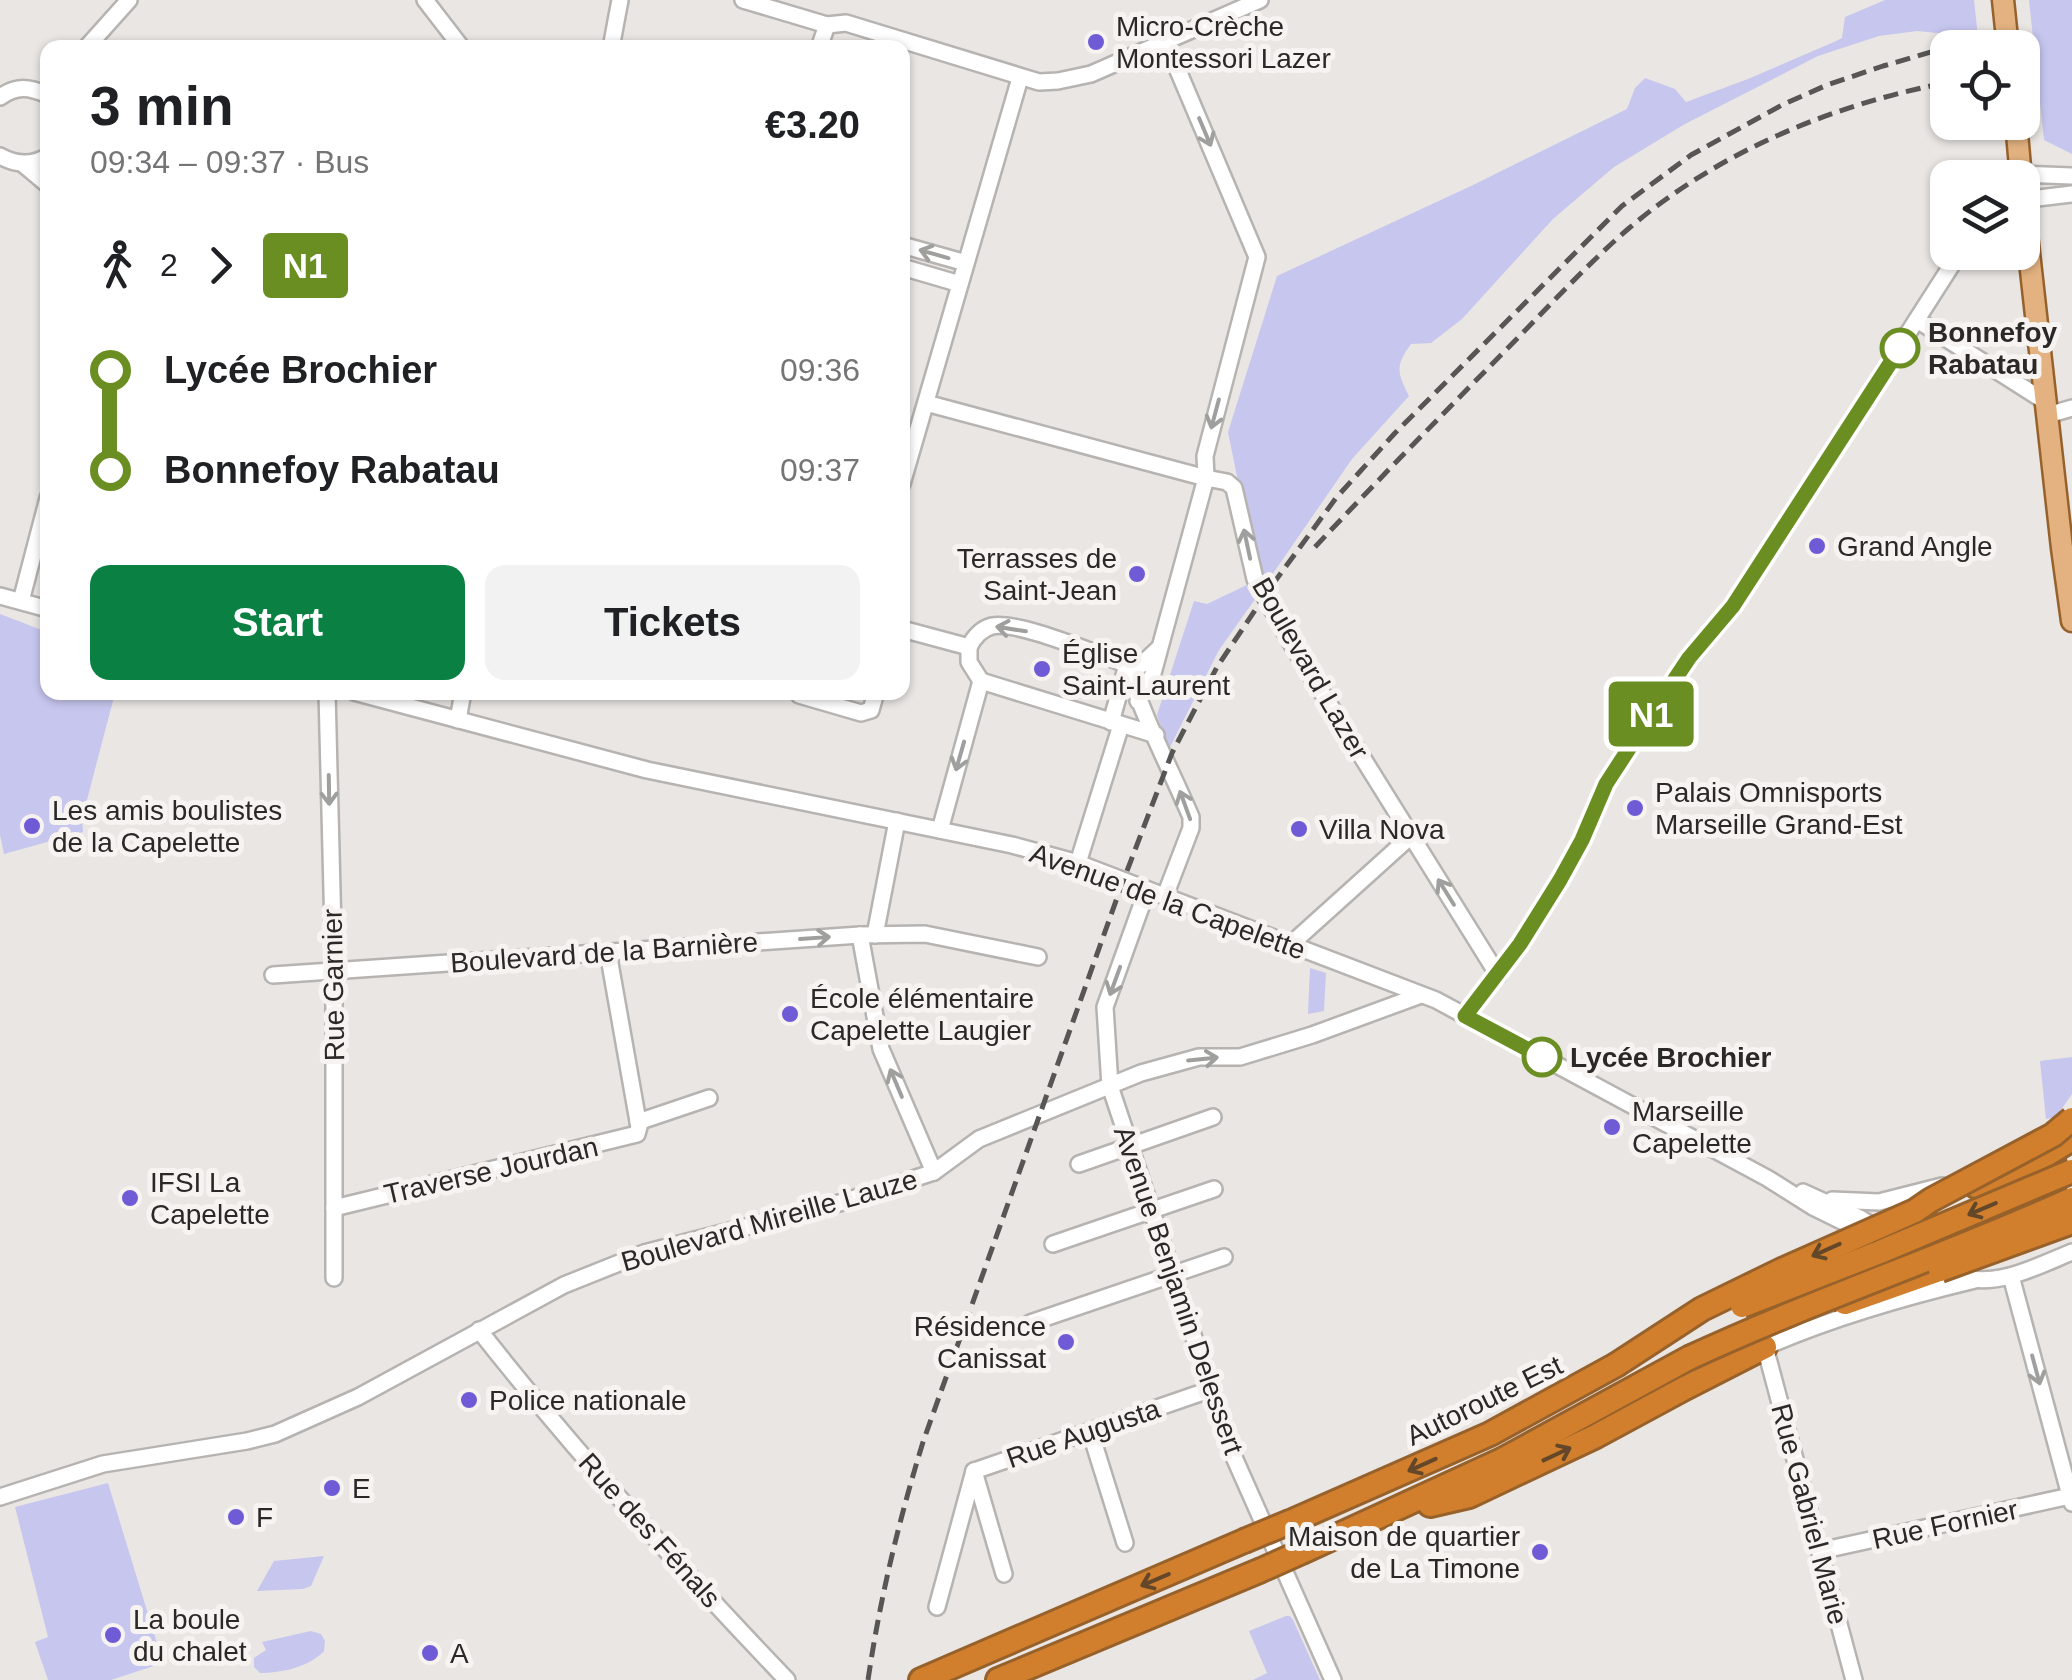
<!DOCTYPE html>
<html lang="en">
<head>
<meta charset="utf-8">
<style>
  :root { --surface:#fff; --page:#f2f2f2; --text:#202124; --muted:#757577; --accent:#0b8043 }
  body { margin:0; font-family:Helvetica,sans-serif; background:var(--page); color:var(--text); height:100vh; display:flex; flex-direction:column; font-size:38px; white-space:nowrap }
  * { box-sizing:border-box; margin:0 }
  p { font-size:32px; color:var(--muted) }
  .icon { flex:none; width:55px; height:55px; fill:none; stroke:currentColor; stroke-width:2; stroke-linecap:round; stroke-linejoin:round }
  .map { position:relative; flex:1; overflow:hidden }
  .panel { position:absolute; left:40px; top:40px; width:870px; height:660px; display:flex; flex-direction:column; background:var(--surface); border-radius:20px; box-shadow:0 2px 8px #0004 }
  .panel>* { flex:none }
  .badge { padding:0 20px; border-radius:8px; font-size:35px; line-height:65px }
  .tools { position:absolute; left:1930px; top:30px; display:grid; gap:20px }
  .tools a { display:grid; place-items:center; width:110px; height:110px; border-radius:20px; background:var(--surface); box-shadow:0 2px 8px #0004; font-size:50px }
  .map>.badge { position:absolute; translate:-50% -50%; box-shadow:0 0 0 5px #fff }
  .legs { display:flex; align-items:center; gap:15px; height:110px; padding:0 50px; font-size:32px }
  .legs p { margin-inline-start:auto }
  .headline { display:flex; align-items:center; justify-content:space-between; height:170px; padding:0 50px }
  h1 { font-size:55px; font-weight:600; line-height:75px }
  .primary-button { display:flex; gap:20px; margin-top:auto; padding:20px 50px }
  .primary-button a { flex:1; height:115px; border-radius:20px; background:var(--accent); color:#fff; font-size:40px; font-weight:600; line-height:115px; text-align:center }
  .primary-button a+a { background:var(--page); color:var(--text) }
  ul { padding:0 50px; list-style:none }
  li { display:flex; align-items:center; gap:35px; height:100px; font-size:38px }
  li i { display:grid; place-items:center; width:15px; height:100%; margin:0 12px; background:currentColor }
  li i::after { content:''; width:25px; height:25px; margin:-12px; border:8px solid; border-radius:50%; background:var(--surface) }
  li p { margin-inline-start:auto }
  li:first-child i { background:linear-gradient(#0000 50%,currentColor 0) }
  li:last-child i { background:linear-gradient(currentColor 50%,#0000 0) }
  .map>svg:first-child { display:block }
</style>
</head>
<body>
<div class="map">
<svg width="2072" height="1680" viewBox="0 0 2072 1680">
  <rect width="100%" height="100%" fill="#eae6e3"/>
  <g fill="#c7c6ef">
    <path d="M1885,0H1974L1978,37L1917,31L1879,36L1818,56L1685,124L1614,167L1553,219L1462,319L1431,343L1411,344C1395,366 1397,372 1409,396L1352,459L1265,585L1254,561L1228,432L1277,276L1471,186L1627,109L1635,88L1645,78L1675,89L1686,102L1748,79L1834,42L1842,38L1845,17Z"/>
    <path d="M2029,0H2072V154L2044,140Z"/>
    <path d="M1251,583L1258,595L1219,650L1169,749L1157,715L1194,601L1207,604Z"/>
    <path d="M0,614L47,632L48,692L115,693L82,819L83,832L4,854L0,835Z"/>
    <path d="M1310,968L1326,973L1324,1011L1308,1014Z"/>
    <path d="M2072,1057V1094L2056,1117L2046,1119L2040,1061Z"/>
    <path d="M108,1483L163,1663L111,1680H48L35,1642L48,1637L15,1507Z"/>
    <path d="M324,1556L311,1586L303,1589L257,1591L274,1561Z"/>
    <path d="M1286,1616H1290L1293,1620L1320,1680H1253L1267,1673L1249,1631Z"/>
    <path d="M311,1631L321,1634L325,1641L324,1651C309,1667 282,1673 260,1673L254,1667V1658L266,1650L262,1642Z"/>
  </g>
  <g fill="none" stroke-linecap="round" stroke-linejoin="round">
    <defs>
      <g id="minor">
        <path d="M425,0L462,48"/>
        <path d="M743,0L827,25L846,23L1039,82L1058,81L1091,74L1260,0"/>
        <path d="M86,48L129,0"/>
        <path d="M611,48L620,0"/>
        <path d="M819,48L827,25"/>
        <path d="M0,97C17,85 29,87 48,95"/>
        <path d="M0,156C16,165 32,166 48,156"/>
        <path d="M23,164L48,185"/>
        <path d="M2016,178L2021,174L2072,176"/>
        <path d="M2022,200L2072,194"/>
        <path d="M902,245L966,263"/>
        <path d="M902,267L960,284"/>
        <path d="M1917,320L2046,402"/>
        <path d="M926,403L1206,478L1227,482L1234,488L1255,579L1291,643L1498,975"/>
        <path d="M2048,415L2072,408"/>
        <path d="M902,484L1020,78"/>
        <path d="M0,596L48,609"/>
        <path d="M21,601L48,498"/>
        <path d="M902,629L969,647"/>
        <path d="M969,647C974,637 981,629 992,626C1018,620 1102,657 1132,666L1141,665L1158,649"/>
        <path d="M969,647V662L981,681"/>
        <path d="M1127,665C1143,717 1169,766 1191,817V828L1165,896"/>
        <path d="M981,681L1156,735"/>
        <path d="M327,692L334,971V1278"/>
        <path d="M354,692L647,770L1012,845L1078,863L1436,1000L1767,1178L1813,1207L1870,1235"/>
        <path d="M799,695L861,713L871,710L876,692"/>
        <path d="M1138,701L1152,677L1206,478L1205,456L1257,257L1166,42"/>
        <path d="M458,720L463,692"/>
        <path d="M1111,722L1127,665"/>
        <path d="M940,830L981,681"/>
        <path d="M1078,863L1121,725"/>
        <path d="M1147,890L1105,1007L1110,1086L1233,1455L1333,1680"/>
        <path d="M860,935L881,1049L934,1172"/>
        <path d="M875,935L897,821"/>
        <path d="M1290,945L1411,836"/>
        <path d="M273,975L860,935L925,934L1038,957"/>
        <path d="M1465,1016L1520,943L1560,880L1582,841L1606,783L1643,727L1689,659L1733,607L1960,252"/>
        <path d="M638,1122L709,1098"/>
        <path d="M1079,1164L1213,1117"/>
        <path d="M1803,1192L1860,1218L1931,1263"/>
        <path d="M1832,1200L1879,1202L1942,1186"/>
        <path d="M334,1208L637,1134L639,1127L608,952"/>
        <path d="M1053,1244L1214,1189"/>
        <path d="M2011,1276L2072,1503"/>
        <path d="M1966,1278C2001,1286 2040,1265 2072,1252"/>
        <path d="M1030,1323L1224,1257"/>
        <path d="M479,1330C575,1452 680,1568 787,1680"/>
        <path d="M1090,1431L1125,1543"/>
        <path d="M974,1471L1212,1389"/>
        <path d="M974,1471L1004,1574"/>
        <path d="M0,1497L103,1464L247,1441L275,1434L358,1397L564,1285L644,1253L843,1202L934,1172L979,1139L1141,1073L1199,1057H1240L1312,1035L1421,995"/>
        <path d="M1820,1551L2070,1496"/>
        <path d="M937,1607L974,1471"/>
        <path d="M1854,1680L1765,1347C1831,1318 1904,1297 1975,1280"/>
      </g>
      <g id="major">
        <path d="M2003,0L2008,48"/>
        <path d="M2016,122L2021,178"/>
        <path d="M2022,190L2062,548L2072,621"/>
      </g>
      <g id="highway">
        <path d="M1976,1186L2046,1155L2072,1139"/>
        <path d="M1845,1303L1936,1271"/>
        <path d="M1430,1505L1469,1496L1596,1436L1683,1389L1765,1347"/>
        <path d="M1290,1522L1490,1434L1616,1365"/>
        <path d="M1304,1551L1502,1460L1689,1358L1707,1351"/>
        <path d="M921,1680L1244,1541"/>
        <path d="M998,1680L1259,1571"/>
      </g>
    </defs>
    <use href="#minor" stroke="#b6b3b0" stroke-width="20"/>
    <use href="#major" stroke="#97612b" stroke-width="25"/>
    <use href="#highway" stroke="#97612b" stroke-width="28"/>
    <use href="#minor" stroke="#fff" stroke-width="15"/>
    <use href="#major" stroke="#e3b280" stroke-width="20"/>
    <use href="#highway" stroke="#d17f2c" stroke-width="22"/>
    <g stroke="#575654" stroke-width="5" stroke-dasharray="15 8" stroke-linecap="butt">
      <path d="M1315,547C1375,483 1437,420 1499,357C1542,314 1582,269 1628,229C1717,153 1827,107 1940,84"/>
      <path d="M868,1680C880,1598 899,1520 923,1442L1122,884L1172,753L1217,667L1270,588L1336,498L1395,433L1622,206L1691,155L1782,105L1827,85L1883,66L1938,50"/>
    </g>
    <defs>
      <g id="highway-bridge">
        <path d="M1940,1270L2072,1222"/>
        <path d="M1742,1306L1880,1252L2072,1171"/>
        <path d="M1689,1358C1814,1300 1946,1256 2072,1199"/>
        <path d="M1616,1365L1702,1309L1782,1270L1915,1211L1931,1200L2053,1135L2072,1119"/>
        <path d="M1244,1541L1290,1522"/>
        <path d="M1259,1571L1304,1551"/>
      </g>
    </defs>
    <use href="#highway-bridge" stroke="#97612b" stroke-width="28" stroke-linecap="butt"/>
    <use href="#highway-bridge" stroke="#d17f2c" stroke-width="22"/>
  </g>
  <defs><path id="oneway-shaft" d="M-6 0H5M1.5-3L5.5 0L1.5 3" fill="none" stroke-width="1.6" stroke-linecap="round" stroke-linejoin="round" transform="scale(2.5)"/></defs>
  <g stroke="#9f9f9e">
    <use href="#oneway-shaft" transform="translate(1205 132) rotate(67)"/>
    <use href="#oneway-shaft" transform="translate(934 254) rotate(-164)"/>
    <use href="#oneway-shaft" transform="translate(1215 414) rotate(105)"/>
    <use href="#oneway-shaft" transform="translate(1247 544) rotate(-102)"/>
    <use href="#oneway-shaft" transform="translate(1011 629) rotate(-171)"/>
    <use href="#oneway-shaft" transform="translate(960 756) rotate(106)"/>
    <use href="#oneway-shaft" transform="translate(329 790) rotate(89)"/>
    <use href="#oneway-shaft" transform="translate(1185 805) rotate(-110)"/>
    <use href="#oneway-shaft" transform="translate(1446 892) rotate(-122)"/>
    <use href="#oneway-shaft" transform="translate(815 938) rotate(-4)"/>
    <use href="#oneway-shaft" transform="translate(1115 981) rotate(110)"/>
    <use href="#oneway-shaft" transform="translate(1203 1059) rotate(-6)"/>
    <use href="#oneway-shaft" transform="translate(896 1083) rotate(-113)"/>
    <use href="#oneway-shaft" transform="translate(2036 1370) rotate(75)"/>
  </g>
  <g stroke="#644729">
    <use href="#oneway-shaft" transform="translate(1982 1209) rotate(157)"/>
    <use href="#oneway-shaft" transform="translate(1826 1250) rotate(156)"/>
    <use href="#oneway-shaft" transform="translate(1557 1454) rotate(-25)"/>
    <use href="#oneway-shaft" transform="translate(1422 1465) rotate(156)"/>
    <use href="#oneway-shaft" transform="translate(1155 1580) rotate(157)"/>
  </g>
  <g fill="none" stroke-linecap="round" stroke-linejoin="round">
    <defs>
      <path id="line-1" d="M1542,1057L1465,1016L1520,944L1560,880L1582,840L1606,784L1643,727L1689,658L1733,606L1900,348"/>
    </defs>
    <use href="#line-1" stroke="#fff" stroke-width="22"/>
    <use href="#line-1" stroke="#6b8e23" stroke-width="15"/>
  </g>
  <g fill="#6f5bd5" stroke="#f7f3f1" stroke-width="4">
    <circle cx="1096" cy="42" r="10"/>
    <circle cx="1817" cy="546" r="10"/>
    <circle cx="1137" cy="574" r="10"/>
    <circle cx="1042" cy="669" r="10"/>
    <circle cx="1635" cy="808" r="10"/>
    <circle cx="32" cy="826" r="10"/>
    <circle cx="1299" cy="829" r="10"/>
    <circle cx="790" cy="1014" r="10"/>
    <circle cx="1612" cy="1127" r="10"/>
    <circle cx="130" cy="1198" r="10"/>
    <circle cx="1066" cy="1342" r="10"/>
    <circle cx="469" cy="1400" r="10"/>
    <circle cx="332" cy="1488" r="10"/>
    <circle cx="236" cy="1517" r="10"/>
    <circle cx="1540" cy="1552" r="10"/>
    <circle cx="113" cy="1635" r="10"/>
    <circle cx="430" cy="1653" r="10"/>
  </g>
  <g fill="#fff" stroke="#6b8e23" stroke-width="5">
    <circle cx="1900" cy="348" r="18"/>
    <circle cx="1542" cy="1057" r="18"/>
  </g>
  <g text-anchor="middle" stroke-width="10" stroke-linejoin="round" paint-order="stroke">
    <g font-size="28" fill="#2a2928" stroke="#f7f3f1" text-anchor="start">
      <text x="1116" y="36">Micro-Crèche<tspan x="1116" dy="32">Montessori Lazer</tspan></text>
      <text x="1837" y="556">Grand Angle</text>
      <text x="1117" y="568" text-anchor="end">Terrasses de<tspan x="1117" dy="32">Saint-Jean</tspan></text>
      <text x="1062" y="663">Église<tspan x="1062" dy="32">Saint-Laurent</tspan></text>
      <text x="1655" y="802">Palais Omnisports<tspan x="1655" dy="32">Marseille Grand-Est</tspan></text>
      <text x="52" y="820">Les amis boulistes<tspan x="52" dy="32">de la Capelette</tspan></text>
      <text x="1319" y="839">Villa Nova</text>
      <text x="810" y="1008">École élémentaire<tspan x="810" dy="32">Capelette Laugier</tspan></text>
      <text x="1632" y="1121">Marseille<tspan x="1632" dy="32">Capelette</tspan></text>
      <text x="150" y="1192">IFSI La<tspan x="150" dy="32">Capelette</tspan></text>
      <text x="1046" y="1336" text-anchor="end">Résidence<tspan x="1046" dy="32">Canissat</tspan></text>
      <text x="489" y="1410">Police nationale</text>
      <text x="352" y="1498">E</text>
      <text x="256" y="1527">F</text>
      <text x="1520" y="1546" text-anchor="end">Maison de quartier<tspan x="1520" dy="32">de La Timone</tspan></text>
      <text x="133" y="1629">La boule<tspan x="133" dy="32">du chalet</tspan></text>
      <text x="450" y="1663">A</text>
    </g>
    <g font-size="28" font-weight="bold" fill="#2a2928" stroke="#f7f3f1" text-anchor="start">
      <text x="1928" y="342">Bonnefoy<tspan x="1928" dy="32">Rabatau</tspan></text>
      <text x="1570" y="1067">Lycée Brochier</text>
    </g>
    <g font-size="28" fill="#2a2928" stroke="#f7f3f1">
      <text transform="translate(1311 668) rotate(60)" y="10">Boulevard Lazer</text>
      <text transform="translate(1168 901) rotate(20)" y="10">Avenue de la Capelette</text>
      <text transform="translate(604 952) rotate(-4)" y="10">Boulevard de la Barnière</text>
      <text transform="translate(333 985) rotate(-91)" y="10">Rue Garnier</text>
      <text transform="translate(491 1170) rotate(-13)" y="10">Traverse Jourdan</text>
      <text transform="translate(769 1220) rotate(-16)" y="10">Boulevard Mireille Lauze</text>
      <text transform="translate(1179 1290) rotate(71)" y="10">Avenue Benjamin Delessert</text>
      <text transform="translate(1484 1400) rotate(-26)" y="10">Autoroute Est</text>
      <text transform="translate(1083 1433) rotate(-19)" y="10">Rue Augusta</text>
      <text transform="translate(1810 1514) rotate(75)" y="10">Rue Gabriel Marie</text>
      <text transform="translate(1945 1524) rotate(-12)" y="10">Rue Fornier</text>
      <text transform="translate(650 1530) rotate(48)" y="10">Rue des Fénals</text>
    </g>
  </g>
</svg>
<div class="tools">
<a><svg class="icon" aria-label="locate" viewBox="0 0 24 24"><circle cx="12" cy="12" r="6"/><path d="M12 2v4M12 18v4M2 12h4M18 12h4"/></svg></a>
<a><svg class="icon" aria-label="layers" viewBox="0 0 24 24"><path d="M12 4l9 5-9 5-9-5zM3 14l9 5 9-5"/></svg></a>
</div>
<b class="badge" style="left:1651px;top:714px;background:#6b8e23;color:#fff">N1</b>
<section class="panel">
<div class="headline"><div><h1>3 min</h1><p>09:34 – 09:37 · Bus</p></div><b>€3.20</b></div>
<div class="legs"><svg class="icon" aria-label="walk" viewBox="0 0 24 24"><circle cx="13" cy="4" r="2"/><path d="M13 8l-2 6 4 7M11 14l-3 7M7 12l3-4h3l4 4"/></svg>2<svg class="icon" aria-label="forward" viewBox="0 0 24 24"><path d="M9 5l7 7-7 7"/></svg><b class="badge" style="background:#6b8e23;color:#fff">N1</b></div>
<ul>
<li><i style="color:#6b8e23"></i><b>Lycée Brochier</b><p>09:36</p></li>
<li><i style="color:#6b8e23"></i><b>Bonnefoy Rabatau</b><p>09:37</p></li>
</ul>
<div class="primary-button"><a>Start</a><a>Tickets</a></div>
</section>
</div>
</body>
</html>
